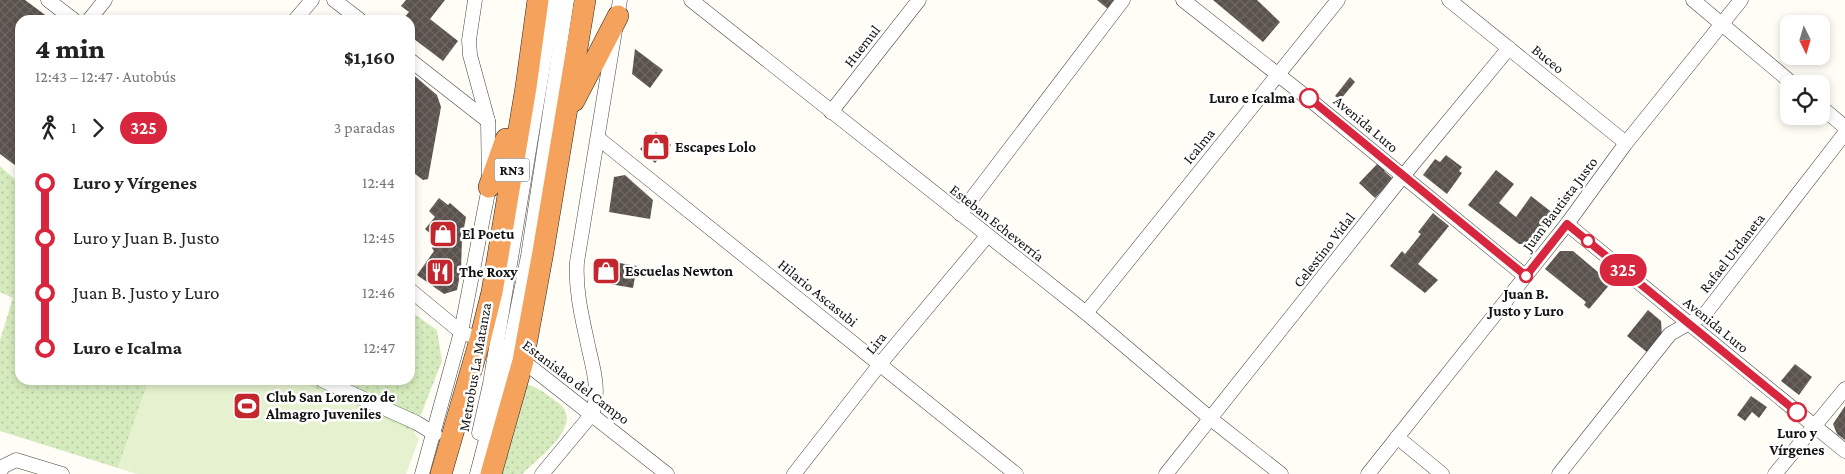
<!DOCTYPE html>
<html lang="es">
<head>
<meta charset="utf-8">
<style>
  :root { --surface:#fff; --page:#f6f6f6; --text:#222; --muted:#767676 }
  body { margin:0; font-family:"Crimson Pro",serif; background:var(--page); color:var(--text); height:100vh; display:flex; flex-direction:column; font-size:19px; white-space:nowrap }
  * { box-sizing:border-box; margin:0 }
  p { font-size:16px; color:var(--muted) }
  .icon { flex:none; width:28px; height:28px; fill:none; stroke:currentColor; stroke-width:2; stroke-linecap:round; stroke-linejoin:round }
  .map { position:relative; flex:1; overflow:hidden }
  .side { position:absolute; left:15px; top:15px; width:400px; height:370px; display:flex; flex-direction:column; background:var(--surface); border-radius:15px; box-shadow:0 2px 8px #0003 }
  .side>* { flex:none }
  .badge { padding:0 10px; border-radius:16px; font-size:18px; line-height:32px }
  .needle { width:32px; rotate:175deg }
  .fabs { position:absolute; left:1780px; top:15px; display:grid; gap:10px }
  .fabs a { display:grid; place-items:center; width:50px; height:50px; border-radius:10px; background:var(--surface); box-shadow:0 2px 8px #0003; font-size:25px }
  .map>.badge { position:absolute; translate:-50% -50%; box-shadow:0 0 0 2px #fff }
  .legs { display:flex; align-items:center; gap:8px; height:55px; padding:0 20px; font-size:16px }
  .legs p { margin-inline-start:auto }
  .overview { display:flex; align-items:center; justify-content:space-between; height:85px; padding:0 20px }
  h1 { font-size:28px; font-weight:800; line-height:38px }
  ul { padding:0 20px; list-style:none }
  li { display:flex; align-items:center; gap:18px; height:55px; font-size:19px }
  li i { display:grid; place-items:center; width:8px; height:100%; margin:0 6px; background:currentColor }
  li i::after { content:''; width:12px; height:12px; margin:-6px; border:4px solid; border-radius:50%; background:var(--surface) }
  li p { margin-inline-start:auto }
  li:first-child i { background:linear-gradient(#0000 50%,currentColor 0) }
  li:last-child i { background:linear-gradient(currentColor 50%,#0000 0) }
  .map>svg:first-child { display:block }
</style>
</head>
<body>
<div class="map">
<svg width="1845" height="474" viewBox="0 0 1845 474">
  <defs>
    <pattern id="grass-dots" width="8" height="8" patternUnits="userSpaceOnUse" patternTransform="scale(1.25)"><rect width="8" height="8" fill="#d5ebbd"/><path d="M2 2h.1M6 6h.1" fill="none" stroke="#b6c8a1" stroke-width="1.8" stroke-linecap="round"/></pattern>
    <pattern id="building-cross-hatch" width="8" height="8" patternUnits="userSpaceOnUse" patternTransform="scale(1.25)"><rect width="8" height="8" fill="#5a524d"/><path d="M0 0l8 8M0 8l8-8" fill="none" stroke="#6d6662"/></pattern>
  </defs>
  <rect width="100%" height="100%" fill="#fffdf5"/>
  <g fill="url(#grass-dots)">
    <path d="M0,166L20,184V380H149L118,468L0,431V340L13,298L0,292Z"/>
    <path d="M410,311L437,330L442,361L414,432L295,380H410Z"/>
    <path d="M526,384C537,387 544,392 553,399C558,403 564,406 566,413C573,433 535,461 522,474H499Z"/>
  </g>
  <path fill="#e6f2cf" d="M149,380H295L414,432L419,439L406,474H137L118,468Z"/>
  <g fill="url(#building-cross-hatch)">
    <path d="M0,0H25L52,20H20V169L0,154Z"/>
    <path d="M406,0H445L430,19L458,41L443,61L410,36V20H402L409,12L401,6Z"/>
    <path d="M1097,0H1115L1108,9Z"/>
    <path d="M1213,0H1257L1280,22L1263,42Z"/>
    <path d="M635,49L663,70L650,88L632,74Z"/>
    <path d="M410,72L437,95L441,107L428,179L423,180L410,170Z"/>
    <path d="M1350,77L1355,82L1340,100L1335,96Z"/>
    <path d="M656,132L671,145L655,163L640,149Z"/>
    <path d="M1446,155L1462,167L1459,171L1462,173L1447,194L1423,175L1435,159L1440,162Z"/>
    <path d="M1379,162L1386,169L1384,171L1393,179L1375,198L1359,183Z"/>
    <path d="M1496,170L1514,184L1499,203L1516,217L1531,196L1554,214L1531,244H1519L1468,205Z"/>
    <path d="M625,175L653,200L650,219L609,212L614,177Z"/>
    <path d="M439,198L448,205L450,203L466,217L462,239L461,270L457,290L444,294L417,275L434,251L432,248L438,240L425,229L435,217L429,211Z"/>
    <path d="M1433,213L1449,226L1418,264L1438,280L1425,293L1390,266L1402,251L1405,254L1421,234L1418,232Z"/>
    <path d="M1560,251H1573L1611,283L1589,309L1584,305L1586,302L1545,269Z"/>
    <path d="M602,260L637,266L633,288L598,282Z"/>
    <path d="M1648,310L1661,321L1662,336L1648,353L1627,336Z"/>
    <path d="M1795,364L1812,377L1799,395L1781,381Z"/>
    <path d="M1751,396L1767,407L1759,418L1752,412L1745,421L1737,415Z"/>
    <path d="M1845,406V440L1837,434L1833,424Z"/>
  </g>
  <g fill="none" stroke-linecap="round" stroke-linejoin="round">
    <defs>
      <g id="minor">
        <path d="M48,0L74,20"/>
        <path d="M334,0L360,20"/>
        <path d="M691,0L1086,313L1211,419L1281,474"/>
        <path d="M1183,0L1309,99L1525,276"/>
        <path d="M1449,0L1626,143"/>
        <path d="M1693,0L1793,84"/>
        <path d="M89,20L105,0"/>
        <path d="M295,20L312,0"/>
        <path d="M410,60L488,121"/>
        <path d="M1821,107L1845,127"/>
        <path d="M831,112L919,0"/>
        <path d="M598,138L1016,474"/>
        <path d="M960,214L1123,0"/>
        <path d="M1567,224L1845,451"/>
        <path d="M410,290L461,332L469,335"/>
        <path d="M1086,313L1338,0"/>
        <path d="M518,357L667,474"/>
        <path d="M322,380L417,423L435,434"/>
        <path d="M479,433L490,384L554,0"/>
        <path d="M1397,437L1442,474"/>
        <path d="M0,471L4,466L16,460L62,474"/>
        <path d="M422,474L461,332L489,187L488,121L470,55L469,40L475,0"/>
        <path d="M477,474L509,351L528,256L567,0"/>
        <path d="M542,474L592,414C600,393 594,371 589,350C583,321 575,292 577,262L620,0"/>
        <path d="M794,474L880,364L987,236"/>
        <path d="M1166,474L1403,176L1509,48"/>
        <path d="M1368,474L1567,224L1626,143L1741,0"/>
        <path d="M1559,474L1670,334L1705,314L1845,133"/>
        <path d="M1775,474L1845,389"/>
      </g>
      <g id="highway">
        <path d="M574,101L618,16"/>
        <path d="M489,187L506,139"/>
        <path d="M441,474L480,340L492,292L526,87L538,0"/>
        <path d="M491,474L523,361L543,252L585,0"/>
      </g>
    </defs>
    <use href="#minor" stroke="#444" stroke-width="15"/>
    <use href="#highway" stroke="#222" stroke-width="22"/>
    <use href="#minor" stroke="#fff" stroke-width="14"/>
    <use href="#highway" stroke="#f5a25d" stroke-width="21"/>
  </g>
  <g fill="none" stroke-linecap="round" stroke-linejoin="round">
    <defs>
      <path id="line-1" d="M1309,98L1526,276L1567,224L1797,412"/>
    </defs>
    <use href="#line-1" stroke="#fff" stroke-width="11"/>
    <use href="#line-1" stroke="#d7263d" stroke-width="8"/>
  </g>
  <defs>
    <symbol id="shop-square" viewBox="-11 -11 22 22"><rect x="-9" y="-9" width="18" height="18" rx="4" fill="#c4262e" stroke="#fff"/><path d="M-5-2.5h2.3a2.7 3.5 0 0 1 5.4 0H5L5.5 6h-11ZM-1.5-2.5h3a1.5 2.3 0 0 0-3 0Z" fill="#fff"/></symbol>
    <symbol id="restaurant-square" viewBox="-11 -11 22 22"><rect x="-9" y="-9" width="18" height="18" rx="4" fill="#c4262e" stroke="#fff"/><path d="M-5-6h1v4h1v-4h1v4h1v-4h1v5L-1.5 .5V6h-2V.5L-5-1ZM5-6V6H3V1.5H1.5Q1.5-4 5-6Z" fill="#fff"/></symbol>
    <symbol id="stadium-square" viewBox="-11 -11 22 22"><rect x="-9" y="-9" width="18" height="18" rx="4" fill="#c4262e" stroke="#fff"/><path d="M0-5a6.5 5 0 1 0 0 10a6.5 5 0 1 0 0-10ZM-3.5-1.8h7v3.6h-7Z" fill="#fff"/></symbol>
  </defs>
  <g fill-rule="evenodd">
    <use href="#shop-square" x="640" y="131" width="32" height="32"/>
    <use href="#shop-square" x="427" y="218" width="32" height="32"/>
    <use href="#shop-square" x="590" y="255" width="32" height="32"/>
    <use href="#restaurant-square" x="424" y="256" width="32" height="32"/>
    <use href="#stadium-square" x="231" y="390" width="32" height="32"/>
  </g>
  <g fill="#fff" stroke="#d7263d" stroke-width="2.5">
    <circle cx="1309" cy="98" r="9"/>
    <circle cx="1588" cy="241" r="6"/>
    <circle cx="1526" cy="276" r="6"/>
    <circle cx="1797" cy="412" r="9"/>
  </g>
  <g text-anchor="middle" stroke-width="5" stroke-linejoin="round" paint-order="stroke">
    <rect fill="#fff" stroke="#585858" stroke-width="1" x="494.5" y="158.5" width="35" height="23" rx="4"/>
    <g font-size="14" font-weight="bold" fill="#111">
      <text x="512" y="175">RN3</text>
    </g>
    <g font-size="15" fill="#111" stroke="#fff">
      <text transform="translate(862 46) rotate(-52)" y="5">Huemul</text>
      <text transform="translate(1548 59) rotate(39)" y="5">Buceo</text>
      <text transform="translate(1366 124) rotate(40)" y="5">Avenida Luro</text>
      <text transform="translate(1199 146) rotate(-51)" y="5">Icalma</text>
      <text transform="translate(1560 204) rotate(-53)" y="5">Juan Bautista Justo</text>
      <text transform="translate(997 223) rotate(38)" y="5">Esteban Echeverría</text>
      <text transform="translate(1324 250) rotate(-52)" y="5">Celestino Vidal</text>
      <text transform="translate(1732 253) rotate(-52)" y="5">Rafael Urdaneta</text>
      <text transform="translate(818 293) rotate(39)" y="5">Hilario Ascasubi</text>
      <text transform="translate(1716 325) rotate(39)" y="5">Avenida Luro</text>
      <text transform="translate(876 343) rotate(-51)" y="5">Lira</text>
      <text transform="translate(475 367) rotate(-80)" y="5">Metrobus La Matanza</text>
      <text transform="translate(576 382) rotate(37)" y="5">Estanislao del Campo</text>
    </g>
    <g font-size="15" font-weight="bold" fill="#111" stroke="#fff">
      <text x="1295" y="103" text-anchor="end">Luro e Icalma</text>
      <text x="1526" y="299">Juan B.<tspan x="1526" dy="17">Justo y Luro</tspan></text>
      <text x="1797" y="438">Luro y<tspan x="1797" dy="17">Vírgenes</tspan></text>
    </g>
    <g font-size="15" font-weight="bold" fill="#111" stroke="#fff" text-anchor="start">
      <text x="675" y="152">Escapes Lolo</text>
      <text x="462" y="239">El Poetu</text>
      <text x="625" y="276">Escuelas Newton</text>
      <text x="459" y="277">The Roxy</text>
      <text x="266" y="402">Club San Lorenzo de<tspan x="266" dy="17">Almagro Juveniles</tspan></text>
    </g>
  </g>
</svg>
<div class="fabs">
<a><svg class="needle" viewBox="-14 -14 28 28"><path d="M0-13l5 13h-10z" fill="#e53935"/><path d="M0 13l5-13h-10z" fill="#767676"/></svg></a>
<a><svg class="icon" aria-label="locate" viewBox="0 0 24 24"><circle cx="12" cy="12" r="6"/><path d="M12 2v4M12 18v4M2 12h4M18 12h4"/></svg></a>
</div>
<b class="badge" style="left:1623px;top:270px;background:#d7263d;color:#fff">325</b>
<section class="side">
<div class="overview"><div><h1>4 min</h1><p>12:43 – 12:47 · Autobús</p></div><b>$1,160</b></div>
<div class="legs"><svg class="icon" aria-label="walk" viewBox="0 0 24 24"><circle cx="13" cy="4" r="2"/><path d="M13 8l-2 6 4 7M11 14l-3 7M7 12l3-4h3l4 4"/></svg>1<svg class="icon" aria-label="forward" viewBox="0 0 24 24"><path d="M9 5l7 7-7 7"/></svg><b class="badge" style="background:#d7263d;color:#fff">325</b><p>3 paradas</p></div>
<ul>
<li><i style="color:#d7263d"></i><b>Luro y Vírgenes</b><p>12:44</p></li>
<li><i style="color:#d7263d"></i><span>Luro y Juan B. Justo</span><p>12:45</p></li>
<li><i style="color:#d7263d"></i><span>Juan B. Justo y Luro</span><p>12:46</p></li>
<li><i style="color:#d7263d"></i><b>Luro e Icalma</b><p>12:47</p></li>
</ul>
</section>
</div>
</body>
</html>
